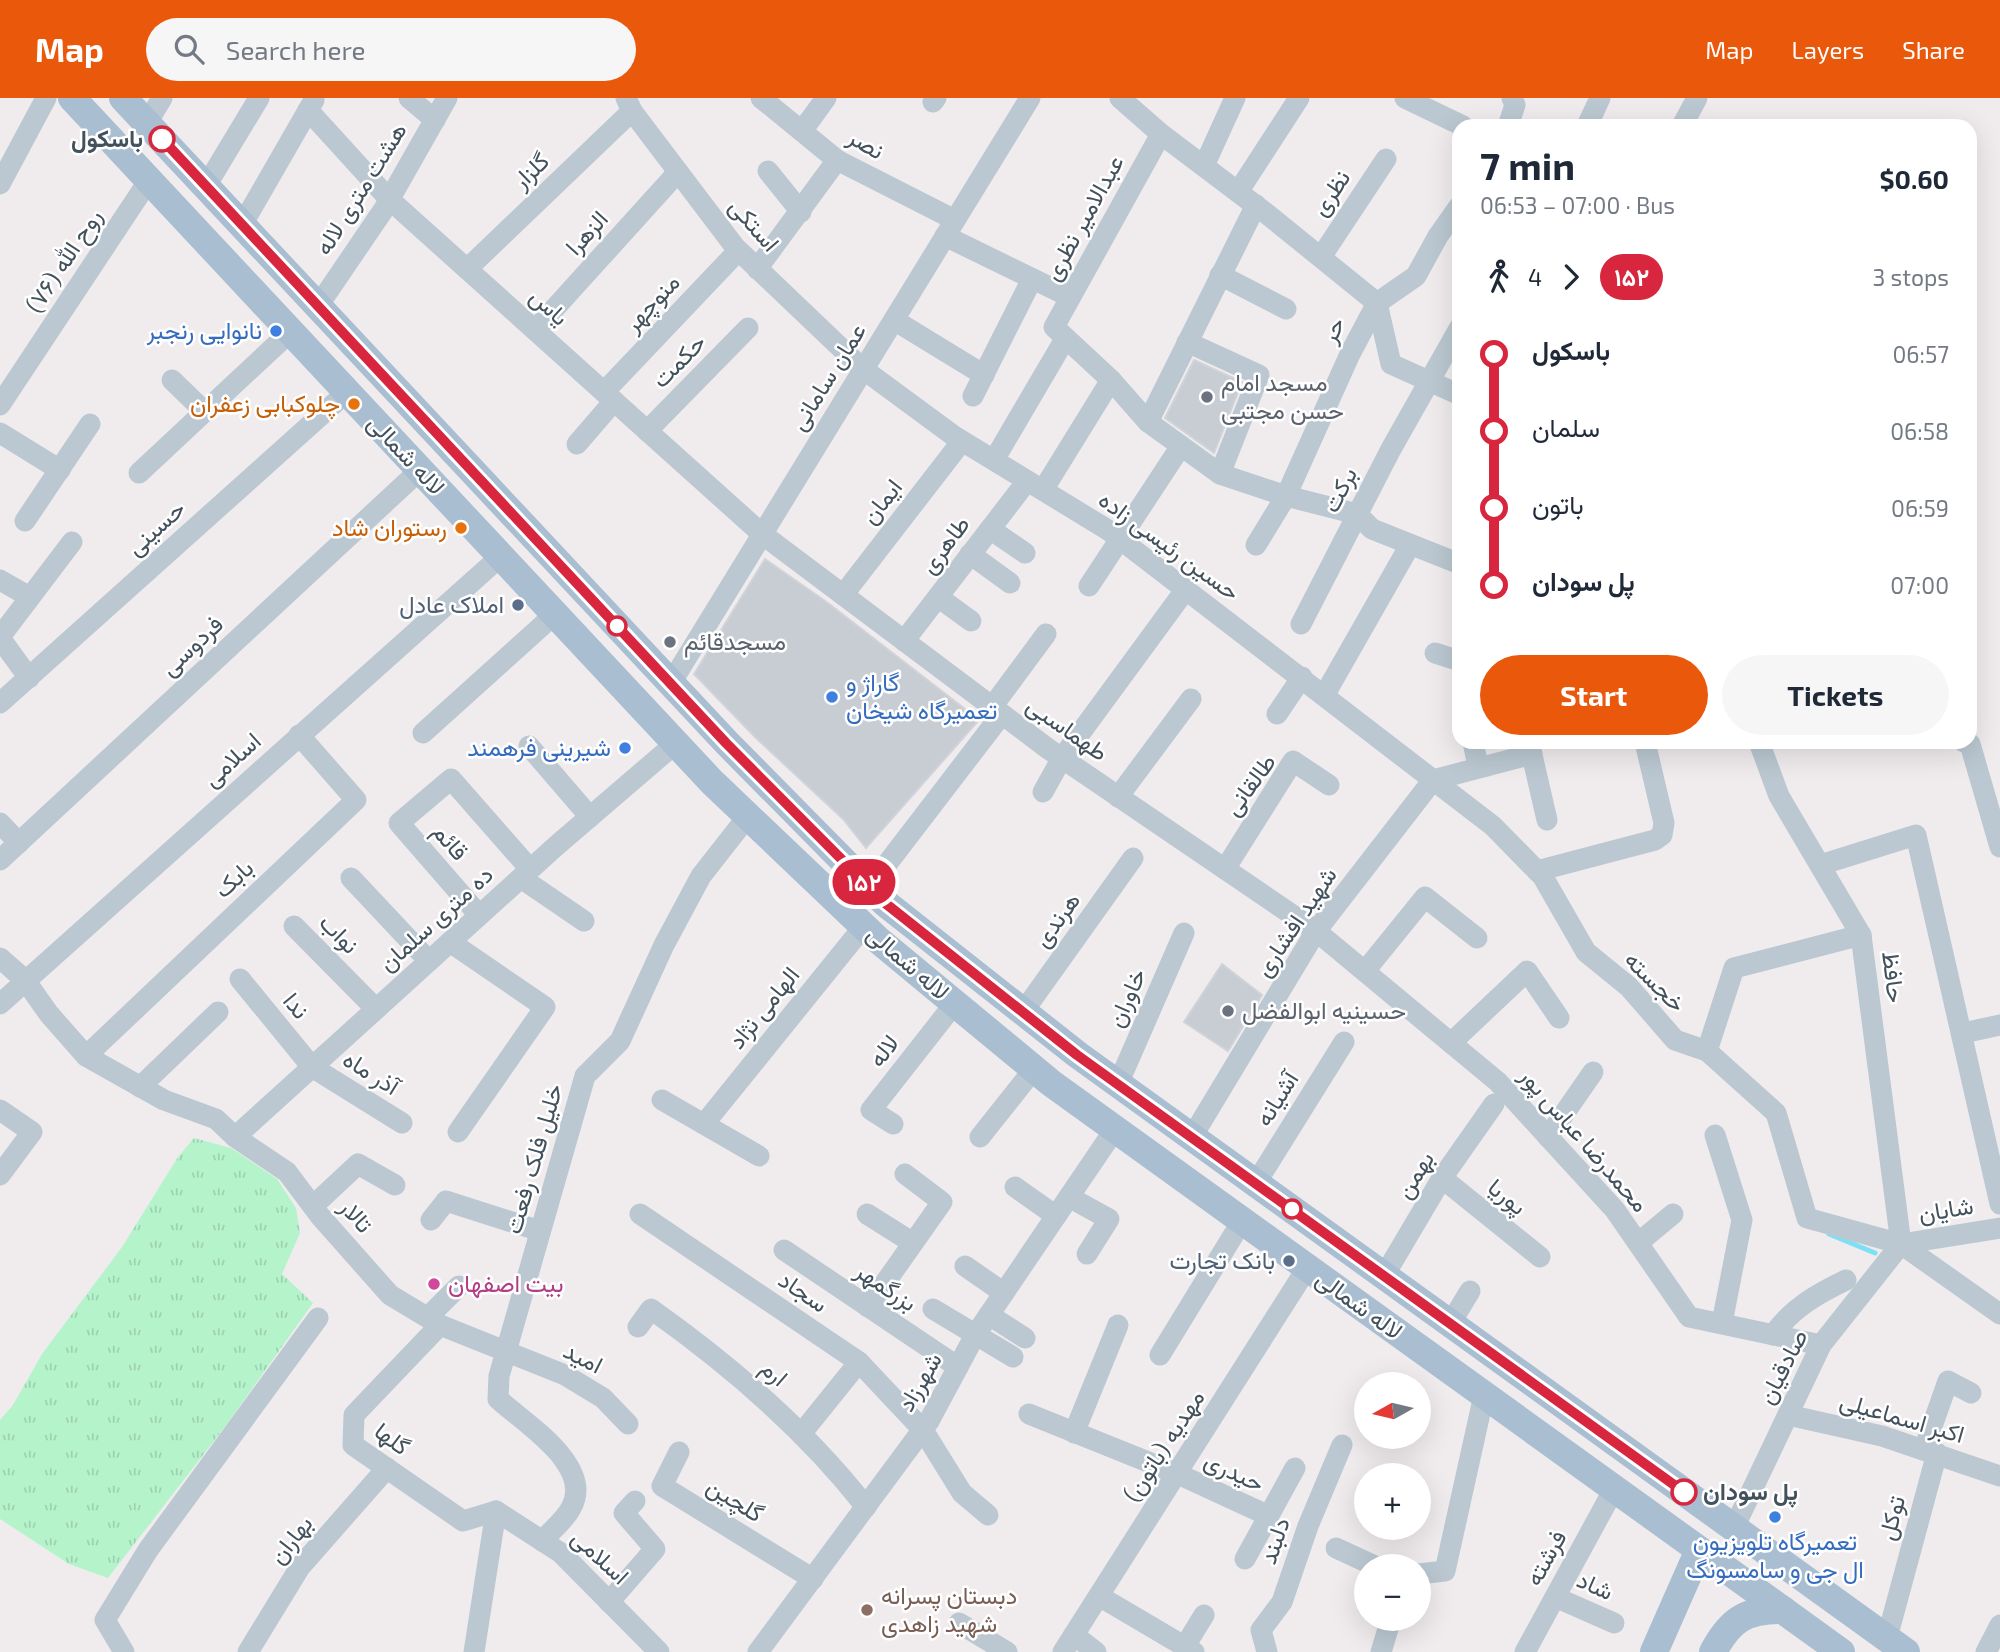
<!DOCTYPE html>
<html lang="en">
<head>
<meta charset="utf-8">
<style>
  :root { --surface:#fff; --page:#f6f6f7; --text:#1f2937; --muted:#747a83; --accent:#ea580c }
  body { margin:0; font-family:"Exo 2",Vazirmatn,sans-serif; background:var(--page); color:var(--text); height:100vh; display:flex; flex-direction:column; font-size:26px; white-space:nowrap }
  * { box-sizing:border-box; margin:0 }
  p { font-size:23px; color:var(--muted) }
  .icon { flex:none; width:38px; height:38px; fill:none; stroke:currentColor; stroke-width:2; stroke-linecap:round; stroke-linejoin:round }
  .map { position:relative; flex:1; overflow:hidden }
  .side { position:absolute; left:1452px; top:21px; width:525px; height:630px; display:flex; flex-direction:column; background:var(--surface); border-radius:21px; box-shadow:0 7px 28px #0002 }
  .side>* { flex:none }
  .badge { padding:0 14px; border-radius:23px; font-size:24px; line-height:46px }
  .needle { width:46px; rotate:262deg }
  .fabs { position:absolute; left:1354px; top:1274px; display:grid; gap:14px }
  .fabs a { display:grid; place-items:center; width:77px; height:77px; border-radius:50%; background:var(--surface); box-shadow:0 7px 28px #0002; font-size:35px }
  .map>.badge { position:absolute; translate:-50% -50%; box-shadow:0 0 0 4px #fff }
  .legs { display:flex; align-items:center; gap:10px; height:77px; padding:0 28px; font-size:23px }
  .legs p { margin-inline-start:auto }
  .summary { display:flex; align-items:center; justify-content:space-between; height:119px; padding:0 28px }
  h1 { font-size:38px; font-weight:700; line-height:52px }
  .primary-button { display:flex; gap:14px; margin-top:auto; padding:14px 28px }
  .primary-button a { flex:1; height:80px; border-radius:42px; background:var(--accent); color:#fff; font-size:28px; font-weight:700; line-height:80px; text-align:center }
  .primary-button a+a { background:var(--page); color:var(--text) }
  ul { padding:0 28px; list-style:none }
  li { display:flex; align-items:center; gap:24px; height:77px; font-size:26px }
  li i { display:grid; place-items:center; width:10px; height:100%; margin:0 9px; background:currentColor }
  li i::after { content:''; width:18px; height:18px; margin:-9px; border:5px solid; border-radius:50%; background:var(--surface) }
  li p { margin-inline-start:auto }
  li:first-child i { background:linear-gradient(#0000 50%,currentColor 0) }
  li:last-child i { background:linear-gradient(currentColor 50%,#0000 0) }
  header { display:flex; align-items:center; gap:42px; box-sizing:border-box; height:98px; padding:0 35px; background:var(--accent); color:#fff }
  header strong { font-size:33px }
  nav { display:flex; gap:38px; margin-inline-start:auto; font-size:24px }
  .search { width:490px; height:63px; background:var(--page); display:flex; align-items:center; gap:18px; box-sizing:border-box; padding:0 24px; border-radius:38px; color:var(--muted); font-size:26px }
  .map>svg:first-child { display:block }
</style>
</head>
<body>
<header>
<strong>Map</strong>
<div class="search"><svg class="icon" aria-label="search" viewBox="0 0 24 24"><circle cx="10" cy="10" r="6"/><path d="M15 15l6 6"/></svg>Search here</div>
<nav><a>Map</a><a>Layers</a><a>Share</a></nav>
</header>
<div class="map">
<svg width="2000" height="1554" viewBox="0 0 2000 1554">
  <defs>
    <pattern id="park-tufts" width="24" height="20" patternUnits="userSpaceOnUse" patternTransform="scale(1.75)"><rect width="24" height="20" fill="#b5f3cb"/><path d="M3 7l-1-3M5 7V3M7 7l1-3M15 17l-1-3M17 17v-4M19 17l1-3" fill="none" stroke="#9dd2b1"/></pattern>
  </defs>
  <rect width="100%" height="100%" fill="#f0eced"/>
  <path fill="url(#park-tufts)" d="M194,1040L231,1050L277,1081L296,1110L300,1135L282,1176L313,1205L227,1326L108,1480L69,1466L0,1421V1322L13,1307L42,1256L122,1149L178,1059Z"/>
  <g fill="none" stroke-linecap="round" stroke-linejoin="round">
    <path stroke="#7de0f5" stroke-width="5" d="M1829,1136L1875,1155"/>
  </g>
  <g fill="#c8ccd3" stroke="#d0d3da" stroke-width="2">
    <path d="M1194,262L1242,284L1214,355L1165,320Z"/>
    <path d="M765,461L828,505L979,622L866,750L843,721L756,640L694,576Z"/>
    <path d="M1222,866L1262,897L1228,953L1184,924Z"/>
  </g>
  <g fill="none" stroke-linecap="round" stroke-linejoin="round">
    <g stroke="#bbc8d1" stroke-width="21">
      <path d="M409,0L435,22"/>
      <path d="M626,0L632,13L735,149L863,271L954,338L1108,432L1493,728L1543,779L1586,854L1629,889L1675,942L1707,953L1776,1015L1807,1120L1901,1146L2000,1216"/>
      <path d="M761,0L837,62L955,122"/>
      <path d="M1120,0L1161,36L1267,116L1377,205L1391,266L1460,297"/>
      <path d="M1405,0L1463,28"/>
      <path d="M933,4L936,0"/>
      <path d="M308,12L389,101L762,436L1047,650L1316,833L1498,984L1615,1112L1689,1219L1821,1247"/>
      <path d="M147,25L162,0"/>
      <path d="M1508,28L1515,7L1512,0"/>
      <path d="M1587,28L1600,0"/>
      <path d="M1682,28L1697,0"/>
      <path d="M802,33L826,0"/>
      <path d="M1161,36L1054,229L1111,282L1148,324L1220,376L1286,398L1357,416L1372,431L1460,466"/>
      <path d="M1204,68L1235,0"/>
      <path d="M768,73L801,114"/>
      <path d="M0,86L46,0"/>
      <path d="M206,88L259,0"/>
      <path d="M1238,94L1299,0"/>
      <path d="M242,127L314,2"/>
      <path d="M945,138L1070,199"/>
      <path d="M1321,159L1386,61"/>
      <path d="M467,171L632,13"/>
      <path d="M757,171L837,62"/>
      <path d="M1220,177L1286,211"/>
      <path d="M318,208L384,111L447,0"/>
      <path d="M894,222L984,277"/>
      <path d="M535,232L678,74"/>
      <path d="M1187,244L1259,277L1220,376"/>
      <path d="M172,282L205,314"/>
      <path d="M604,294L738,153"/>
      <path d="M973,298L1032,181"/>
      <path d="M0,307L149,82"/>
      <path d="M1148,324L1256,107"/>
      <path d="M647,333L748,230"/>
      <path d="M0,335L60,372"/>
      <path d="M577,346L614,303"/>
      <path d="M994,362L1065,241"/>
      <path d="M139,375L290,234"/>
      <path d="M1043,392L1111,282"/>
      <path d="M25,423L90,326"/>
      <path d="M990,431L1025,455"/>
      <path d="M1256,447L1286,398L1350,256L1377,205L1416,178L1438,138L1460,107"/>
      <path d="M970,456L1010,485"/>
      <path d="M0,482L28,498"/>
      <path d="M1089,488L1181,348"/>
      <path d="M843,497L962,343"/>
      <path d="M938,499L971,523"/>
      <path d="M1301,526L1391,351L1460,229"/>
      <path d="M0,539L72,444"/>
      <path d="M0,540L29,580"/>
      <path d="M904,543L1027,383"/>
      <path d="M1435,555L1460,563"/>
      <path d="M671,585L1030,0"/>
      <path d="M1325,596L1410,447"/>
      <path d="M0,605L347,294"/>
      <path d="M992,609L1046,536"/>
      <path d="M1277,616L1302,579"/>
      <path d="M423,635L555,516"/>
      <path d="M1473,644L1478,668"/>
      <path d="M1529,644L1547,722"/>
      <path d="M1759,644L1779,698L1861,837L1901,1146"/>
      <path d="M1964,644L1970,646L2000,749"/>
      <path d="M529,648L590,719"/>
      <path d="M1433,682L1532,656"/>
      <path d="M1043,694L1062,660L1186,491"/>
      <path d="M1118,699L1191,601"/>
      <path d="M0,725L19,745"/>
      <path d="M0,762L420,372"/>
      <path d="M1820,767L1916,737L2000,1106"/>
      <path d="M1225,771L1293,663L1329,687"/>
      <path d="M1537,773L1655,742L1662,737L1664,725L1645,644"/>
      <path d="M877,779L1002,616"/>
      <path d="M351,780L429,863"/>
      <path d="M521,780L584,823"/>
      <path d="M479,817L399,725L451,681L530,771"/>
      <path d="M294,828L376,911"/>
      <path d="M450,844L545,909L458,1034"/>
      <path d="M0,860L25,882L49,916L86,958L164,1002L216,1021L235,1039L287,1074L320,1118L390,1197L440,1227L565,1277L603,1300L628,1326"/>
      <path d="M1365,873L1425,799L1477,840"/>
      <path d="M240,881L312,969L402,1025"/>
      <path d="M0,906L501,458"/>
      <path d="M1023,914L1133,760"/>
      <path d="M1963,935L2000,927"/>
      <path d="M1451,945L1527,873L1559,920"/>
      <path d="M1707,953L1734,870L1861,837"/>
      <path d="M86,958L356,702L299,637"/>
      <path d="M1118,986L1184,835"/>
      <path d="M140,989L218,914"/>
      <path d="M662,1002L759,1058"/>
      <path d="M0,1012L32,1034L0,1077"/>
      <path d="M704,1026L864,828"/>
      <path d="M893,1026L871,1012L955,905"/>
      <path d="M1715,1037L1742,1122L1722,1225"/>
      <path d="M235,1039L556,748L676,645"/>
      <path d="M980,1039L1034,971"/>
      <path d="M1192,1039L1316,833L1433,682"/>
      <path d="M1548,1039L1593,974"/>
      <path d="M1442,1080L1540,1159"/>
      <path d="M1256,1085L1344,944"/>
      <path d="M1015,1089L1056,1118"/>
      <path d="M1069,1099L1109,1121L1087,1156"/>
      <path d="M313,1108L358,1066L395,1087"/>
      <path d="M640,1116L859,1264L923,1332L962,1395L988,1417"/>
      <path d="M867,1116L913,1145"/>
      <path d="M431,1122L446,1103L540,1133"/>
      <path d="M1638,1145L1673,1116"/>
      <path d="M1901,1146L2000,1130"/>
      <path d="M784,1152L958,1269"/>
      <path d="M965,1168L1004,1195"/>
      <path d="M1384,1178L1442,1080L1494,1006"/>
      <path d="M868,1209L942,1104L905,1076"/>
      <path d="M933,1211L1013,1259"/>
      <path d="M989,1217L1025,1240"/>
      <path d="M428,1219L459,1188"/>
      <path d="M1450,1226L1470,1193"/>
      <path d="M440,1227L354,1317L353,1347L463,1423L496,1413"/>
      <path d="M638,1229L651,1211C730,1267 806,1332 866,1409"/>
      <path d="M1773,1237C1792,1210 1817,1196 1846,1182"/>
      <path d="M1160,1257L1242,1123"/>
      <path d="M1029,1316L1178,1376L1269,1418"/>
      <path d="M1788,1317L1882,1338L2000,1378"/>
      <path d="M1074,1335L1118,1227"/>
      <path d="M801,1336L859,1264"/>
      <path d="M1924,1351L1948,1283L1971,1295"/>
      <path d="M679,1354L662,1388L813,1481"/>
      <path d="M496,1413L561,1455L659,1554"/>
      <path d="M1734,1430L1821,1247L1901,1146"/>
      <path d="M542,1443C551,1433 565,1422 571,1410C595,1368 524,1325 498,1301L499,1278L585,978L620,943L664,847L701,778L748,718"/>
      <path d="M1336,1450L1375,1468"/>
      <path d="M1245,1461L1295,1370"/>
      <path d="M1419,1476L1445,1473L1484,1297"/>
      <path d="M1099,1498L1194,1554"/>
      <path d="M1555,1499L1614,1525"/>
      <path d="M609,1504L655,1451L624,1415L635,1403"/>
      <path d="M959,1525L1007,1554"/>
      <path d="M1074,1537L1096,1554"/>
      <path d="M1887,1540L1937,1355"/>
      <path d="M1185,1548L1204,1517"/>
      <path d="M124,1554L105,1522L148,1452L318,1220"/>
      <path d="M248,1554L300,1469L387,1370"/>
      <path d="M474,1554L496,1413"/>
      <path d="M758,1554L929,1323L974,1239L1115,1031"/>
      <path d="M1063,1554L1307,1170"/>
      <path d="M1267,1554L1261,1532L1282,1504L1308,1428L1342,1347"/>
      <path d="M1381,1554L1391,1521"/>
      <path d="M1525,1554L1614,1391"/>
      <path d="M1986,1554L2000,1527"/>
    </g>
    <g stroke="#a9bed0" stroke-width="28">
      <path d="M72,0L712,684L877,841L1051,985L1841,1554"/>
      <path d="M123,0L727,645L885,805L1078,957L1906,1554"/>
      <path d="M1654,1554L1699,1452"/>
      <path d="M1713,1554C1730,1522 1746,1511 1783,1512"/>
    </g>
  </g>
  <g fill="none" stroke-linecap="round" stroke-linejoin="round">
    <defs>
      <path id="line-1" d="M162,41L726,645L885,805L1077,957L1684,1394"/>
    </defs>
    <use href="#line-1" stroke="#fff" stroke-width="16"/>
    <use href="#line-1" stroke="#d7263d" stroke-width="10"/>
  </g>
  <g fill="#fff" stroke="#d7263d" stroke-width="3.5">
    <circle cx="162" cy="41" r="12"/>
    <circle cx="617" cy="528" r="9"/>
    <circle cx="1292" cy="1111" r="9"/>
    <circle cx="1684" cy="1394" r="12"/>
  </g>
  <g fill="#3f7fe0" stroke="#fff" stroke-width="2.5">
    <circle cx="276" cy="233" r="7"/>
    <circle cx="832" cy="599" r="7"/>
    <circle cx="625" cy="650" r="7"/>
    <circle cx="1775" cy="1419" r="7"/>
  </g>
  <g fill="#6b7280" stroke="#fff" stroke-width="2.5">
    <circle cx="1207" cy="299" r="7"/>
    <circle cx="670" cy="544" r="7"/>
    <circle cx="1228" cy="913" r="7"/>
  </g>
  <g fill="#e8710a" stroke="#fff" stroke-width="2.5">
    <circle cx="354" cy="306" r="7"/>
    <circle cx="461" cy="430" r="7"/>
  </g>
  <g fill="#5c6f8a" stroke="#fff" stroke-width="2.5">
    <circle cx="518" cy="507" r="7"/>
    <circle cx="1289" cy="1163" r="7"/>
  </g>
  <circle fill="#d1479c" stroke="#fff" stroke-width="2.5" cx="434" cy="1186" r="7"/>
  <circle fill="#8d6e63" stroke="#fff" stroke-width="2.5" cx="867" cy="1512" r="7"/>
  <g text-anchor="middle" stroke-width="5" stroke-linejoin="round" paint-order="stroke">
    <g font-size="24" font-weight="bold" fill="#43515c" stroke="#fff" text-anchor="end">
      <text x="143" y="49">باسکول</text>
      <text x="1703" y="1402" text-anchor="start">پل سودان</text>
    </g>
    <g font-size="24" fill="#43515c" stroke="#fff">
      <text transform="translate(866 46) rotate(30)" y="8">نصر</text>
      <text transform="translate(531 73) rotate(-44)" y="8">گلزار</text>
      <text transform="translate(361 91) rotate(-58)" y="8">هشت متری لاله</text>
      <text transform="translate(1331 95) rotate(-56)" y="8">نظری</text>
      <text transform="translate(1084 120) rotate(-61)" y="8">عبدالامیر نظری</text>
      <text transform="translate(754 127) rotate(49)" y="8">استکی</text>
      <text transform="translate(587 135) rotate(-48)" y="8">الزهرا</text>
      <text transform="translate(64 163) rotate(-57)" y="8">روح الله (۷۶)</text>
      <text transform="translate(652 205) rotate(-47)" y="8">منوچهر</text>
      <text transform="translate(549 209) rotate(42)" y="8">یاس</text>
      <text transform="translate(1333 232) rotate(-63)" y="8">حر</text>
      <text transform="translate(679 263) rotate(-45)" y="8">حکمت</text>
      <text transform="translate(828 279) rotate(-58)" y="8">عمان سامانی</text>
      <text transform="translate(406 357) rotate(47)" y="8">لاله شمالی</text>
      <text transform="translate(1340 392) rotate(-63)" y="8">برکت</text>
      <text transform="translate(882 404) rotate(-52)" y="8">ایمان</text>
      <text transform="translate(156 430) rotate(-42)" y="8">حسینی</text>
      <text transform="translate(945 447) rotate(-53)" y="8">طاهری</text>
      <text transform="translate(1169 448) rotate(36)" y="8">حسین رئیسی زاده</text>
      <text transform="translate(192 548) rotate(-43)" y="8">فردوسی</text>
      <text transform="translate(1067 631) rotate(35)" y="8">طهماسبی</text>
      <text transform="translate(232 662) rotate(-42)" y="8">اسلامی</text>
      <text transform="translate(1250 687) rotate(-54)" y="8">طالقانی</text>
      <text transform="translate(450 744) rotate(49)" y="8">قائم</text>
      <text transform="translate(234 781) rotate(-43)" y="8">بابک</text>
      <text transform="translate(436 821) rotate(-42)" y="8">ده متری سلمان</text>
      <text transform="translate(1057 822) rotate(-54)" y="8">هرندی</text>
      <text transform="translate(1296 824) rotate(-56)" y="8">شهید افشاری</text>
      <text transform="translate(339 836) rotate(45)" y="8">نواب</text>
      <text transform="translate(908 865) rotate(41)" y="8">لاله شمالی</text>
      <text transform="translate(1893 879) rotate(83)" y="8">حافظ</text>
      <text transform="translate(1655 884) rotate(45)" y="8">خجسته</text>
      <text transform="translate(1127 900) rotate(-66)" y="8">خاوران</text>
      <text transform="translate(296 908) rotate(51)" y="8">ندا</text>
      <text transform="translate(764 910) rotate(-51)" y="8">الهامی نژاد</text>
      <text transform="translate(884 953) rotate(-52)" y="8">لاله</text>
      <text transform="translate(371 975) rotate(32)" y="8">آذر ماه</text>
      <text transform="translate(1277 1001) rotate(-58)" y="8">آشیانه</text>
      <text transform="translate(1584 1042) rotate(49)" y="8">محمدرضا عباس پور</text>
      <text transform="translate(534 1061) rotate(-74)" y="8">خلیل فلک رفعت</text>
      <text transform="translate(1415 1077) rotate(-58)" y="8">بهمن</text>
      <text transform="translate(1507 1099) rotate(39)" y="8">پوریا</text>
      <text transform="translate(1946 1112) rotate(-9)" y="8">شایان</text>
      <text transform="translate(356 1118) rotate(48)" y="8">تالار</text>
      <text transform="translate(886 1189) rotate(34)" y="8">بزرگمهر</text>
      <text transform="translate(803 1194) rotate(34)" y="8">سجاد</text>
      <text transform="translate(1359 1207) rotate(36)" y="8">لاله شمالی</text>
      <text transform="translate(583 1260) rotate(27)" y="8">امید</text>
      <text transform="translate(1783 1269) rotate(-63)" y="8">صادقیان</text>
      <text transform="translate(774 1275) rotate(41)" y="8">ارم</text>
      <text transform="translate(920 1284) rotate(-60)" y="8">شهرزاد</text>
      <text transform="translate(1902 1320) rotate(16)" y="8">اکبر اسماعیلی</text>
      <text transform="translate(392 1341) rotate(37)" y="8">گلها</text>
      <text transform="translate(1164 1348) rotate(-57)" y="8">مهدیه (باتون)</text>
      <text transform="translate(1234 1374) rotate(25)" y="8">حیدری</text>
      <text transform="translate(735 1402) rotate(32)" y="8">گلچین</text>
      <text transform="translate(1892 1420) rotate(-75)" y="8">توکل</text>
      <text transform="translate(291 1442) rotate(-52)" y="8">بهاران</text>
      <text transform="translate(1275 1443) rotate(-71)" y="8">دلبند</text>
      <text transform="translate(600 1459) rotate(43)" y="8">اسلامی</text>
      <text transform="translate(1546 1460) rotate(-61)" y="8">فرشته</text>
      <text transform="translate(1595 1488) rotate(24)" y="8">شاد</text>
    </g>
    <g font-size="24" fill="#366cbe" stroke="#fff" text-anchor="end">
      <text x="262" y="241">نانوایی رنجبر</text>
      <text x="846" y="593" text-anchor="start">گاراژ و<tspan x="846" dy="28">تعمیرگاه شیخان</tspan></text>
      <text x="611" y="658">شیرینی فرهمند</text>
      <text x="1775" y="1452" text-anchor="middle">تعمیرگاه تلویزیون<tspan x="1775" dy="28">ال جی و سامسونگ</tspan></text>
    </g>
    <g font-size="24" fill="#5b616d" stroke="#fff" text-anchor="start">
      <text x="1221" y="293">مسجد امام<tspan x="1221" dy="28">حسن مجتبی</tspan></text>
      <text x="684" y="552">مسجدقائم</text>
      <text x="1242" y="921">حسینیه ابوالفضل</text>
    </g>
    <g font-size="24" fill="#c56008" stroke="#fff" text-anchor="end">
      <text x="340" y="314">چلوکبابی زعفران</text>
      <text x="447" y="438">رستوران شاد</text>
    </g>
    <g font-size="24" fill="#4e5e75" stroke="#fff" text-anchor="end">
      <text x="504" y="515">املاک عادل</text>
      <text x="1275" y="1171">بانک تجارت</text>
    </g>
    <g font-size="24" fill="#b23c85" stroke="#fff" text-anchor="start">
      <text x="448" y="1194">بيت اصفهان</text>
    </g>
    <g font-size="24" fill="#785e54" stroke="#fff" text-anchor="start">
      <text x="881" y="1506">دبستان پسرانه<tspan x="881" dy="28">شهید زاهدی</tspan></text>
    </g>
  </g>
</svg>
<div class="fabs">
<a><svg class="needle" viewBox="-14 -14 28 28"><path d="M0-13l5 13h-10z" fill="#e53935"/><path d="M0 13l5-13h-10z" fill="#747a83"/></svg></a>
<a>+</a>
<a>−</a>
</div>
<b class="badge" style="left:864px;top:784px;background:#d7263d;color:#fff">۱۵۲</b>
<section class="side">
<div class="summary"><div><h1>7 min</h1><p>06:53 – 07:00 · Bus</p></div><b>$0.60</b></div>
<div class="legs"><svg class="icon" aria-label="walk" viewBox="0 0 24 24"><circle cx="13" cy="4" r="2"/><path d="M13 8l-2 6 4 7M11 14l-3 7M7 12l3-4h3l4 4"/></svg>4<svg class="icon" aria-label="forward" viewBox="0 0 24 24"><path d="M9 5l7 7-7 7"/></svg><b class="badge" style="background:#d7263d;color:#fff">۱۵۲</b><p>3 stops</p></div>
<ul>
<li><i style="color:#d7263d"></i><b>باسکول</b><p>06:57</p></li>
<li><i style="color:#d7263d"></i><span>سلمان</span><p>06:58</p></li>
<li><i style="color:#d7263d"></i><span>باتون</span><p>06:59</p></li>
<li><i style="color:#d7263d"></i><b>پل سودان</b><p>07:00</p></li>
</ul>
<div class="primary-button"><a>Start</a><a>Tickets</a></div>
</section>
</div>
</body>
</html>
